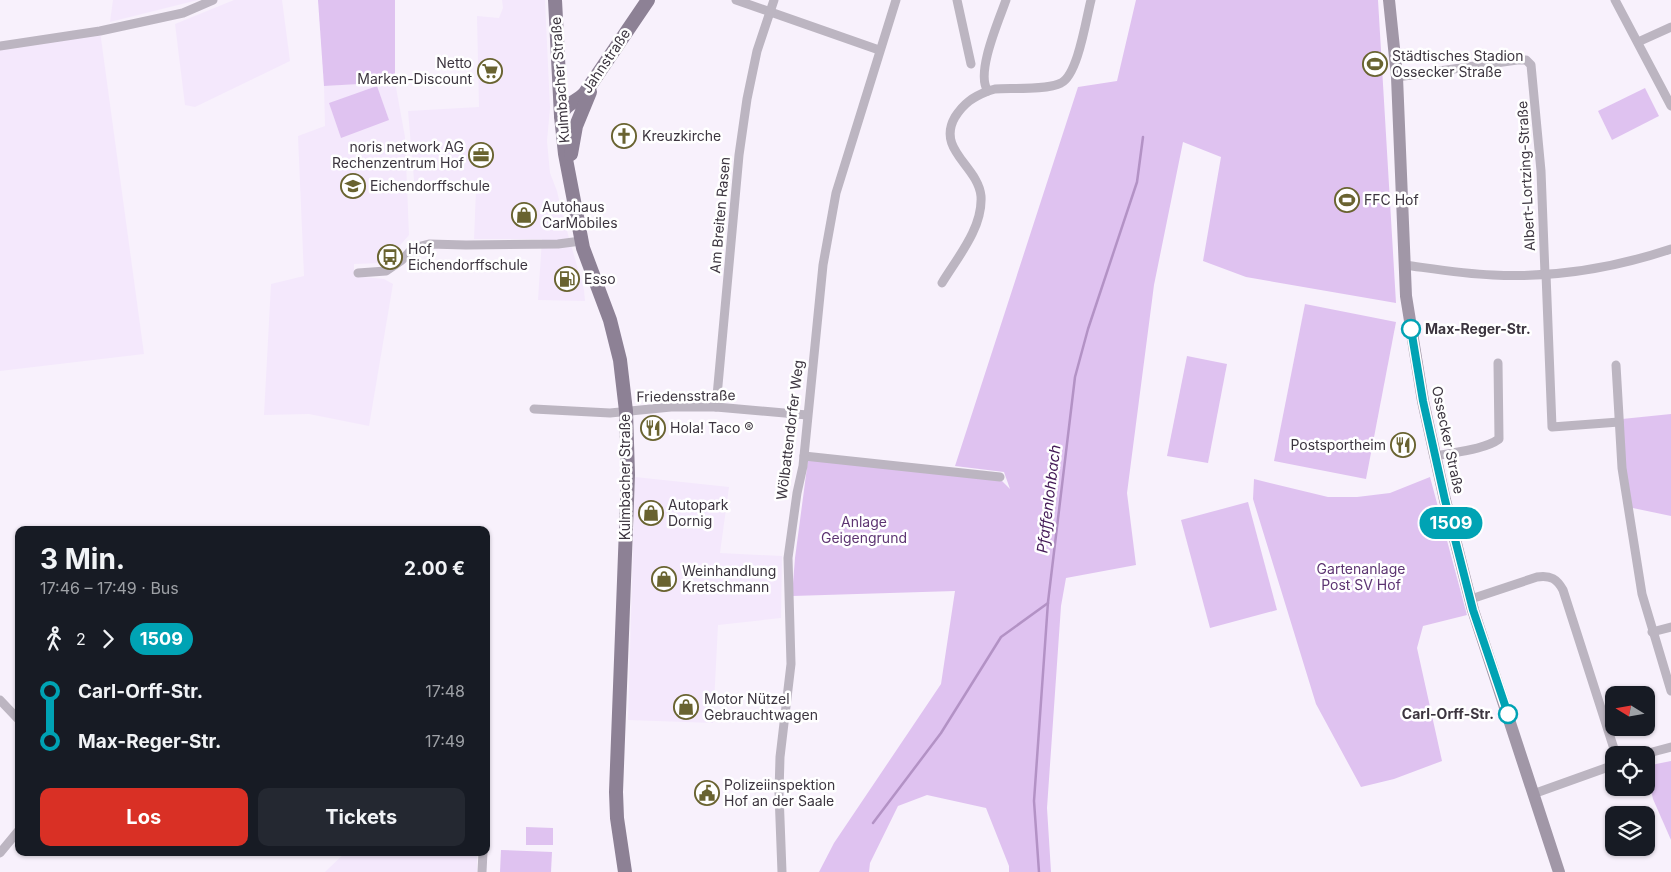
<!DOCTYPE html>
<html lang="de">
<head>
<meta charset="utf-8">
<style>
  :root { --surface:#171b24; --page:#242831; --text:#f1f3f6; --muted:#9ea1a6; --accent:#d93025 }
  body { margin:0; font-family:Inter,sans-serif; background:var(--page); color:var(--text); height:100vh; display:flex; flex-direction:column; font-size:19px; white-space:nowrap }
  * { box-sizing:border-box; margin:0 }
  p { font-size:16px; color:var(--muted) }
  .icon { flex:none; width:28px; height:28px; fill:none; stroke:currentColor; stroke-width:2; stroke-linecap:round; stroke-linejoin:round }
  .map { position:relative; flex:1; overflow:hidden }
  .details { position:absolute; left:15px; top:526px; width:475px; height:330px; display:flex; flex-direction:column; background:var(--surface); border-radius:10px; box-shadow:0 1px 4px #0004 }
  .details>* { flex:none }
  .badge { padding:0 10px; border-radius:16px; font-size:18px; line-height:32px }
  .needle { width:32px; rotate:281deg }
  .tools { position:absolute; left:1605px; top:686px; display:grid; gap:10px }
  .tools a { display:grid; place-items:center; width:50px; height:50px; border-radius:10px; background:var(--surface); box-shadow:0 1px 4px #0004; font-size:25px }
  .map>.badge { position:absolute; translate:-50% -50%; box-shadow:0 0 0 2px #fff }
  .legs { display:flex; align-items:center; gap:8px; height:55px; padding:0 25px; font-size:16px }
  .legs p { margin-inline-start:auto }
  .headline { display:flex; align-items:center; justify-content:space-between; height:85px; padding:0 25px }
  h1 { font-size:28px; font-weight:700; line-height:38px }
  .cta { display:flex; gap:10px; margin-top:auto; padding:10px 25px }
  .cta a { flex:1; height:58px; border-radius:10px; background:var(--accent); color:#fff; font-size:20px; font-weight:700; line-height:58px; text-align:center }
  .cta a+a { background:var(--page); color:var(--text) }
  ul { padding:0 25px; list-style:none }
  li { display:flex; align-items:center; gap:18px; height:50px; font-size:19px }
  li i { display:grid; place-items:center; width:8px; height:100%; margin:0 6px; background:currentColor }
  li i::after { content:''; width:12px; height:12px; margin:-6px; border:4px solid; border-radius:50%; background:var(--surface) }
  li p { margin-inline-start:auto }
  li:first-child i { background:linear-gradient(#0000 50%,currentColor 0) }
  li:last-child i { background:linear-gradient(currentColor 50%,#0000 0) }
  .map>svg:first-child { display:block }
</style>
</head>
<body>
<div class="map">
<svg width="1671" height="872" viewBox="0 0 1671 872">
  <rect width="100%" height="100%" fill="#f8f1fc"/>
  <g fill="#f4e8fc">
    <path d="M113,0H198L110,22Z"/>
    <path d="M234,0H282L290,61L195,107L185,105L175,24Z"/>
    <path d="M502,0H545L550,108L547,141L550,173L557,191L563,217L584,290L585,301L538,300L542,239H474L476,190L415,191L408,111L479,107L477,16L499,18L503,8Z"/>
    <path d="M100,31L144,354L0,371V46Z"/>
    <path d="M395,82L405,137L409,235L386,261L382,263L354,264V276L384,279L393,284L369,426L309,414L264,415L271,284L304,276L298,136L325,126L324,86Z"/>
    <path d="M635,477L729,487L720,553L782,556L781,618L718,625L713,723L628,720Z"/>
    <path d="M346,852L477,853V872H325Z"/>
  </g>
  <g fill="#dfc2f0">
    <path d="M318,0H395V82L324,86Z"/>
    <path d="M1136,0H1378L1396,303L1246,277L1203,261L1221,157L1183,142L1154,285L1127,493L1136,565L1066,578L1061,606L1047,808L1051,872H1009V866L986,808L927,795L898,806L870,863L869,872H819L834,843L941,684L955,591L792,596L795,558L808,460L1002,481L1010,489L1004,472L955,466L1078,87L1117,81Z"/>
    <path d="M377,86L389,120L341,138L329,103Z"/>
    <path d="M1645,88L1659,116L1612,140L1598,111Z"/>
    <path d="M1305,304L1396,322L1366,479L1274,461Z"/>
    <path d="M1187,356L1227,364L1208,463L1167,456Z"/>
    <path d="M1671,414V516L1628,507L1622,419Z"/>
    <path d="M1430,477L1467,615L1423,626L1417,648L1442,761L1394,779L1361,787L1316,704L1253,499L1254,479L1328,497H1357L1390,493Z"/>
    <path d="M1248,502L1277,610L1210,628L1181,520Z"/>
    <path d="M1671,761V840L1653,799L1646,768L1656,764Z"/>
    <path d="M526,827L553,828V845H526Z"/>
    <path d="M501,850L552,852L551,872H500Z"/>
  </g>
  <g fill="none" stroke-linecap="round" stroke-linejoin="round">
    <g stroke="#b392c5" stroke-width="2.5">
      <path d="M873,823L941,733L1001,637L1048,603"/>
      <path d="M1039,872L1034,801L1048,602L1075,377L1088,329L1137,182L1143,137"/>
    </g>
    <g stroke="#bcb5c1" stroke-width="9">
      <path d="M736,0L879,50"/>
      <path d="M957,0L971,64"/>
      <path d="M1006,0C999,20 975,74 988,91L995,89C1011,88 1048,90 1061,83C1078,75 1086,19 1091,0"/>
      <path d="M1615,0L1671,106"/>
      <path d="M1638,42L1671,27"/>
      <path d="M0,46L100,31L183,13L213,0"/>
      <path d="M1397,77L1517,60H1526L1531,65L1541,171L1545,274"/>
      <path d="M1405,265C1434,269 1463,274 1493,275C1553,278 1614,268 1671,249"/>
      <path d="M358,273L386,271L402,260L413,248L429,244L466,245L558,244L581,241"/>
      <path d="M1546,274L1552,427L1619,422"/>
      <path d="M942,283C957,258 983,228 981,196C978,166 936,150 955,117C964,103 973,97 988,91"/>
      <path d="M1616,365L1622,468L1642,594L1671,691"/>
      <path d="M716,407L739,155L747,99L757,51L774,0"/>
      <path d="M534,409L610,413L671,407H716L807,415"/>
      <path d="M804,456L1000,477"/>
      <path d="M1435,456C1453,452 1484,450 1499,439L1498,363"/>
      <path d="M1471,599L1537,577C1551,575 1557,579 1563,590L1616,755"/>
      <path d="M1652,632L1671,627"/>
      <path d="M0,700L19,720"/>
      <path d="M1641,755L1671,747"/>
      <path d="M1533,794L1614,765"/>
      <path d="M0,853L19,830"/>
      <path d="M482,872L483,852"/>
      <path d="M782,872L779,793L780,757L791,664L788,558L797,493L803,466L823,265L836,193L896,0"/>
    </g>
    <path stroke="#a197a7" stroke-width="12" d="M1389,0L1397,77L1406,296L1423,401L1445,500L1473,610L1559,872"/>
    <g stroke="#8d8195" stroke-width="14">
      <path d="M555,0L561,116L565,154L583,248L610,320L620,360L626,411L628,475L616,792L617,818L625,872"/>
      <path d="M561,116C565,103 576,103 585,93L648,0"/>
      <path d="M571,154L576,126L590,92"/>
    </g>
  </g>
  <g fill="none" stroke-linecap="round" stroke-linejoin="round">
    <defs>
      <path id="line-1" d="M1411,329L1423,401L1445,500L1473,610L1508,714"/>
    </defs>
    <use href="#line-1" stroke="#fff" stroke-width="11"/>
    <use href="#line-1" stroke="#00a3b4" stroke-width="8"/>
  </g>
  <defs>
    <symbol id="stadium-ring" viewBox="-11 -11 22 22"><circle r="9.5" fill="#fff" stroke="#696330" stroke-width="1.5"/><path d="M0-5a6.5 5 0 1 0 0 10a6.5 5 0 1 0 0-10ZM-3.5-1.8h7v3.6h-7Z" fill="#696330"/></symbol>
    <symbol id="supermarket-ring" viewBox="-11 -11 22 22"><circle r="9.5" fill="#fff" stroke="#696330" stroke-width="1.5"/><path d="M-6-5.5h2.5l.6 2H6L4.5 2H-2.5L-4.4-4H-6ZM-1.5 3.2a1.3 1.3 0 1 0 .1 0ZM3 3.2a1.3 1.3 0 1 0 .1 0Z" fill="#696330"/></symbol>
    <symbol id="church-ring" viewBox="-11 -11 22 22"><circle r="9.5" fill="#fff" stroke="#696330" stroke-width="1.5"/><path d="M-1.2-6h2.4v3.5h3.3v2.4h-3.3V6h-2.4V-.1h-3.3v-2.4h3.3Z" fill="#696330"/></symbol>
    <symbol id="office-ring" viewBox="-11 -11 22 22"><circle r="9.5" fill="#fff" stroke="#696330" stroke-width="1.5"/><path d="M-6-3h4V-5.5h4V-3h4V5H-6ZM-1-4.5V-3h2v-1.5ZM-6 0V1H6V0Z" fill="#696330"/></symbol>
    <symbol id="school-ring" viewBox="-11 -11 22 22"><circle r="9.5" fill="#fff" stroke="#696330" stroke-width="1.5"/><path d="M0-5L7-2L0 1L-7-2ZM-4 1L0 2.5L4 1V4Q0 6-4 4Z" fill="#696330"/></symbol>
    <symbol id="shop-ring" viewBox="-11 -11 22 22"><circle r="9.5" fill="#fff" stroke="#696330" stroke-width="1.5"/><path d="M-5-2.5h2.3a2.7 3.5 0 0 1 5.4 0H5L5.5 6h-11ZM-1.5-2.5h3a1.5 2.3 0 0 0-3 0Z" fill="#696330"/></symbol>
    <symbol id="bus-ring" viewBox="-11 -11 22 22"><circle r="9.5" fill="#fff" stroke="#696330" stroke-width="1.5"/><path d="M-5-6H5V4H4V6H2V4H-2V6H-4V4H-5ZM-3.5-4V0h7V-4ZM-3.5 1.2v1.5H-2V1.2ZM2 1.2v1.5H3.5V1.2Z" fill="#696330"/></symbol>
    <symbol id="fuel-ring" viewBox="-11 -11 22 22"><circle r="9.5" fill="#fff" stroke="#696330" stroke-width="1.5"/><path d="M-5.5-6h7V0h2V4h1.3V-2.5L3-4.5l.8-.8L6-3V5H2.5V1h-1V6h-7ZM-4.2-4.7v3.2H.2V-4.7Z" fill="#696330"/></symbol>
    <symbol id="restaurant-ring" viewBox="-11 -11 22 22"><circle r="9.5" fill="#fff" stroke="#696330" stroke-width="1.5"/><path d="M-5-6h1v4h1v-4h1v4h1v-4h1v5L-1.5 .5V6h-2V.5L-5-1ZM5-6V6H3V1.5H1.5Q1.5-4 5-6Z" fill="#696330"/></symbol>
    <symbol id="civic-ring" viewBox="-11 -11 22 22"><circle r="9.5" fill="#fff" stroke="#696330" stroke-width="1.5"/><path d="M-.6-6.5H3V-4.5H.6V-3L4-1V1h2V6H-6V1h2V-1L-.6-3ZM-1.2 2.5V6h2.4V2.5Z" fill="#696330"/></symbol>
  </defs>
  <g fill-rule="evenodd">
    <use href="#stadium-ring" x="1361" y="50" width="28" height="28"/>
    <use href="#supermarket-ring" x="476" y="57" width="28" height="28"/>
    <use href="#church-ring" x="610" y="122" width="28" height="28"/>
    <use href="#office-ring" x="467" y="141" width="28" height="28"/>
    <use href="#school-ring" x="339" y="172" width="28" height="28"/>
    <use href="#stadium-ring" x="1333" y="186" width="28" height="28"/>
    <use href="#shop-ring" x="510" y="201" width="28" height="28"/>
    <use href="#bus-ring" x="376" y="243" width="28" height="28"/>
    <use href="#fuel-ring" x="553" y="265" width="28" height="28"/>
    <use href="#restaurant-ring" x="639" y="414" width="28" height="28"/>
    <use href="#restaurant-ring" x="1389" y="431" width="28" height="28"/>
    <use href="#shop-ring" x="637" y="499" width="28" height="28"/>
    <use href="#shop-ring" x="650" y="565" width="28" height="28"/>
    <use href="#shop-ring" x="672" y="693" width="28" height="28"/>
    <use href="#civic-ring" x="693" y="779" width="28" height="28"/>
  </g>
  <g fill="#fff" stroke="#00a3b4" stroke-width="2.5">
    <circle cx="1411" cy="329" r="9"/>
    <circle cx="1508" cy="714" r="9"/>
  </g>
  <g text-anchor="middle" stroke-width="5" stroke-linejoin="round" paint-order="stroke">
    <g font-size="14" fill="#3c353f" stroke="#fff" text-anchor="start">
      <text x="1392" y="61">Städtisches Stadion<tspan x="1392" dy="16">Ossecker Straße</tspan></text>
      <text x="472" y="68" text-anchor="end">Netto<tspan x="472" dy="16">Marken-Discount</tspan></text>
      <text x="642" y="141">Kreuzkirche</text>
      <text x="464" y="152" text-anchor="end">noris network AG<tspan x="464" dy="16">Rechenzentrum Hof</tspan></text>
      <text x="370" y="191">Eichendorffschule</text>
      <text x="1364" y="205">FFC Hof</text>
      <text x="542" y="212">Autohaus<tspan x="542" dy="16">CarMobiles</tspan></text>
      <text x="408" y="254">Hof,<tspan x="408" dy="16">Eichendorffschule</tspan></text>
      <text x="584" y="284">Esso</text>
      <text x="670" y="433">Hola! Taco ®</text>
      <text x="1386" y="450" text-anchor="end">Postsportheim</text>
      <text x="668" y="510">Autopark<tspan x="668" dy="16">Dornig</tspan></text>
      <text x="682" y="576">Weinhandlung<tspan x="682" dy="16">Kretschmann</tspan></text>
      <text x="704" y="704">Motor Nützel<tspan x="704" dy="16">Gebrauchtwagen</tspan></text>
      <text x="724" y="790">Polizeiinspektion<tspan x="724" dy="16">Hof an der Saale</tspan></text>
    </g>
    <g font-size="14" fill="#3c353f" stroke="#fff">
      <text transform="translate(606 61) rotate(-56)" y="5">Jahnstraße</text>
      <text transform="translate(560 80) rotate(-94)" y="5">Kulmbacher Straße</text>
      <text transform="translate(1526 176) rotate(-93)" y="5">Albert-Lortzing-Straße</text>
      <text transform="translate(720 215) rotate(-85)" y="5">Am Breiten Rasen</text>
      <text transform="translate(686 396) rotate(-1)" y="5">Friedensstraße</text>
      <text transform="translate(790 430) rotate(-83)" y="5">Wölbattendorfer Weg</text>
      <text transform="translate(1448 440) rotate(78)" y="5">Ossecker Straße</text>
      <text transform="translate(625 477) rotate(-90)" y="5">Kulmbacher Straße</text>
    </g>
    <g font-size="14" font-weight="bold" fill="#3c353f" stroke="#fff" text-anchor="start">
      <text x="1425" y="334">Max-Reger-Str.</text>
      <text x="1494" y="719" text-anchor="end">Carl-Orff-Str.</text>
    </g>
    <g font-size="14" fill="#5d3472" stroke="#fff">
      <text x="864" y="527">Anlage<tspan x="864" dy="16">Geigengrund</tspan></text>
      <text x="1361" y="574">Gartenanlage<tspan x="1361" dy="16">Post SV Hof</tspan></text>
    </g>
    <g font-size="15" font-style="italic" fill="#431956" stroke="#fff">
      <text transform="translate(1049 499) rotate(-83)" y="5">Pfaffenlohbach</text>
    </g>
  </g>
</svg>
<div class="tools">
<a><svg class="needle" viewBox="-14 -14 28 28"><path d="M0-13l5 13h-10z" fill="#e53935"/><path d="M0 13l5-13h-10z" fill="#9ea1a6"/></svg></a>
<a><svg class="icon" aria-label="locate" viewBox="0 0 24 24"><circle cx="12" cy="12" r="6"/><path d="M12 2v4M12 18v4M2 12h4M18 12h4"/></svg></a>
<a><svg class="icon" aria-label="layers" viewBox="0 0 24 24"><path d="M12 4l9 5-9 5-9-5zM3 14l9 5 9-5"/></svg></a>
</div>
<b class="badge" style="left:1451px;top:523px;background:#00a3b4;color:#fff">1509</b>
<section class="details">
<div class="headline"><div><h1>3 Min.</h1><p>17:46 – 17:49 · Bus</p></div><b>2.00 €</b></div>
<div class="legs"><svg class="icon" aria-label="walk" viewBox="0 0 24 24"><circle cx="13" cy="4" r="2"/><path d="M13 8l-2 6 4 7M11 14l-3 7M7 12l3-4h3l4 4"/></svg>2<svg class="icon" aria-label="forward" viewBox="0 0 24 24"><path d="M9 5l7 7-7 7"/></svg><b class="badge" style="background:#00a3b4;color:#fff">1509</b></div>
<ul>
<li><i style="color:#00a3b4"></i><b>Carl-Orff-Str.</b><p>17:48</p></li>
<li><i style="color:#00a3b4"></i><b>Max-Reger-Str.</b><p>17:49</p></li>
</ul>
<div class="cta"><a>Los</a><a>Tickets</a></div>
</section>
</div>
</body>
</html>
